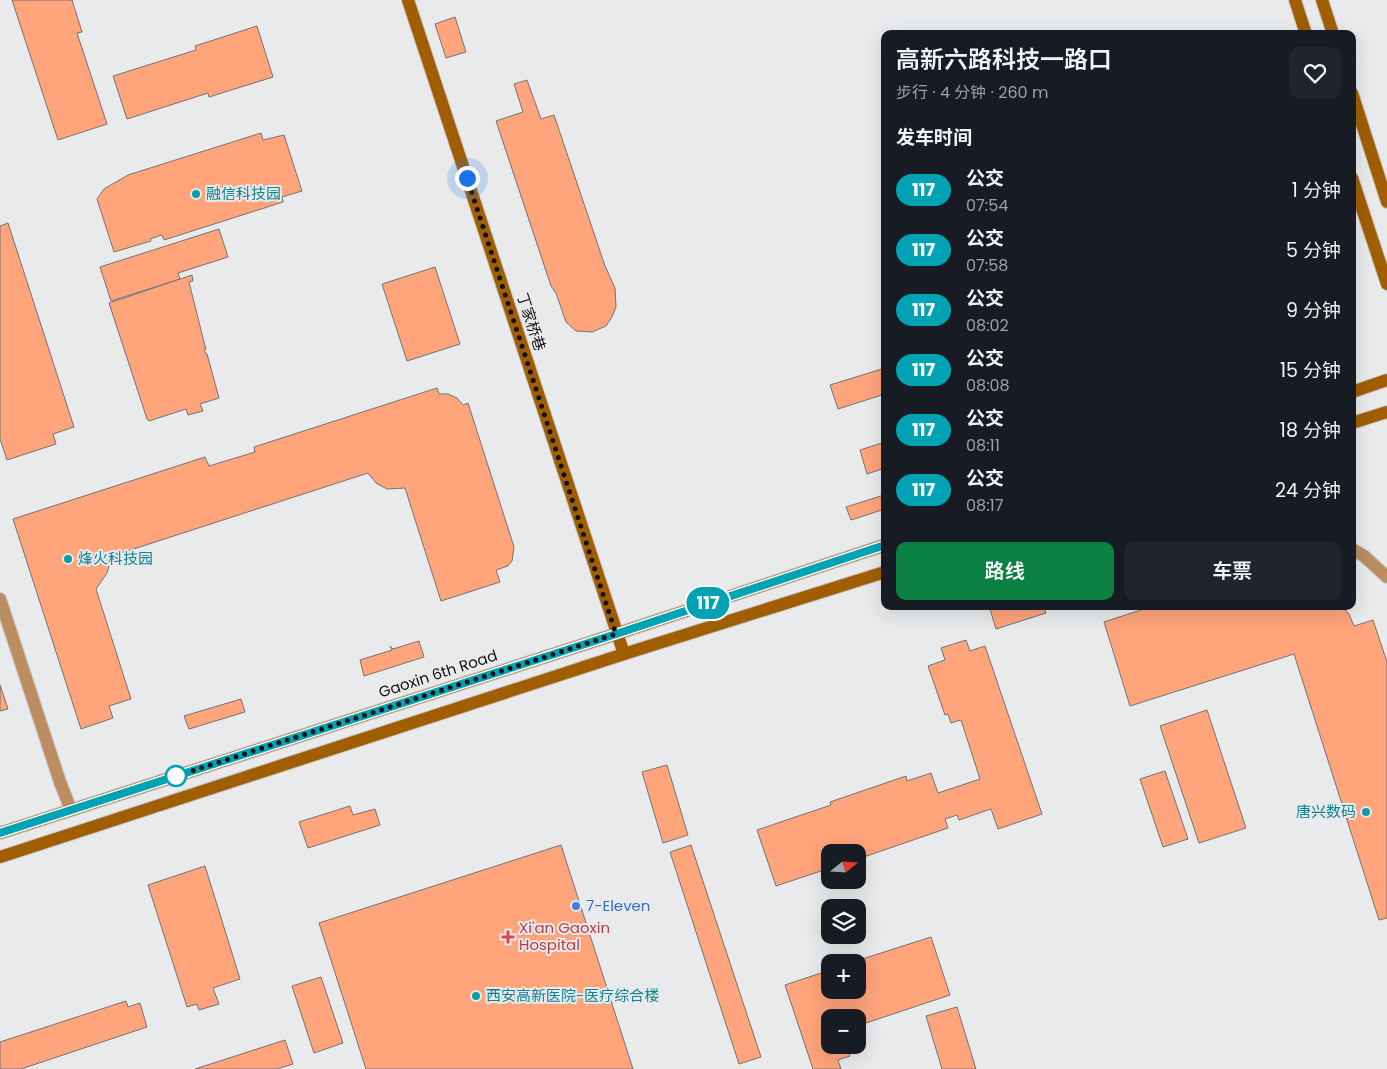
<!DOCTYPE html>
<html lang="zh">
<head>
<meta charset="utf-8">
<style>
  :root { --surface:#171b24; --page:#20242c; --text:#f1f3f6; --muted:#9ea1a6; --accent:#0b8043 }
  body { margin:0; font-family:Poppins,"Noto Sans SC",sans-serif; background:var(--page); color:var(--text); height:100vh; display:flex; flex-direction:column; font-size:19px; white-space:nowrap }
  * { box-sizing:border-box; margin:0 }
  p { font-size:16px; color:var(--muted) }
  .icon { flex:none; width:28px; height:28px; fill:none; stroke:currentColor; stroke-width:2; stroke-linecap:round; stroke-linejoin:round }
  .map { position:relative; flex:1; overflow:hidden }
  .sheet { position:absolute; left:881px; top:30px; width:475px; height:580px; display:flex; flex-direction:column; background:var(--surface); border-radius:10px; box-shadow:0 5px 20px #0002 }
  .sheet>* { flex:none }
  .badge { padding:0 10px; border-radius:16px; font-size:18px; line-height:32px }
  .needle { width:32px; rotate:72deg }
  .controls { position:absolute; left:821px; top:844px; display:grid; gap:10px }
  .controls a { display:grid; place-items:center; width:45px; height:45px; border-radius:10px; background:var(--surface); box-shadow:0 5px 20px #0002; font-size:25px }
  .you { position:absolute; width:25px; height:25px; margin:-12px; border:4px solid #fff; border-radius:50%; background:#1a73e8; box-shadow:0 0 0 8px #1a73e833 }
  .map>.badge { position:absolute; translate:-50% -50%; box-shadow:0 0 0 2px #fff }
  h2 { padding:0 15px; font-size:19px; line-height:45px }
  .round { display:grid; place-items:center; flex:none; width:52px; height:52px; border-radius:10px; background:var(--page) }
  .headline { display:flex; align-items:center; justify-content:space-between; height:85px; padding:0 15px }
  h1 { font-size:24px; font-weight:600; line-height:38px }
  .button { display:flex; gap:10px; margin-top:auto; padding:10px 15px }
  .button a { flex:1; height:58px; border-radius:10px; background:var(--accent); color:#fff; font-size:20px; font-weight:600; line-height:58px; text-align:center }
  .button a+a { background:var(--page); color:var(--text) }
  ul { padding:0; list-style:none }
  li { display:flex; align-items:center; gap:15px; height:60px; padding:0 15px }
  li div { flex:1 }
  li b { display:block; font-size:19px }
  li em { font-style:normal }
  li .badge { min-width:55px; font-weight:700; text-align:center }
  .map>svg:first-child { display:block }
</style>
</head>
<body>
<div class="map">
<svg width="1387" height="1069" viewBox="0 0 1387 1069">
  <rect width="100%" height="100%" fill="#e9eaeb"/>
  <g fill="#ffa47b" stroke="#747272">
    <path d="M12,0H72L82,32L77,33L107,124L58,140Z"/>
    <path d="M455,17L466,52L446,58L435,24Z"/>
    <path d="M257,26L273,77L209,97L208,93L127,119L113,76L196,50L195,46Z"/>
    <path d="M527,80L541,119L554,115L605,266L615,288L616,307L612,317L606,326L592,332L576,331L566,322L556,293L551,286L496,121L523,112L514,84Z"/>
    <path d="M261,133L263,140L284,135L302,191L282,197L283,202L164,240L162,235L150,239L151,241L114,252L97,199L104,189L128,175Z"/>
    <path d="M8,223L74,427L53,434L56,444L7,460L0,439V226Z"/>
    <path d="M219,229L228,257L178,273L180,279L111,301L100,267Z"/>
    <path d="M435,267L460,344L407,361L382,284Z"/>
    <path d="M192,275L193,281L189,282L204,342L206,349H204L206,354H207L219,398L200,404L203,411L188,415L186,409L149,421L147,419L109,303Z"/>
    <path d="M885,368V394L838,409L830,385Z"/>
    <path d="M437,388L439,394H448L457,398L463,405L468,403L514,547L512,561L508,566L496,570L500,582L441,601L405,488L387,489L376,483L368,473L112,556L107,573L96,589L131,699L109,706L113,718L81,729L13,519L205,457L209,466L255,452L254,447Z"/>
    <path d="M885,442V468L867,474L860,450Z"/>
    <path d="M884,495L885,509L851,520L846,507Z"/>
    <path d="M989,606H1044L1046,613L996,629Z"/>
    <path d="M1153,606H1342L1349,614L1354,626L1373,620L1387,662V918L1379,920L1294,654L1130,706L1104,622Z"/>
    <path d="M966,640L970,651L985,646L1042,814L998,829L991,809L959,820L957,815L945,819L948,828L858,859V852H830V868L776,886L757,830L831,805L830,802L906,776L907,781L931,773L938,793L980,779L961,720L951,723L948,714L945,715L928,666L945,660L941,648Z"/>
    <path d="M419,641L424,657L364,676L360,660L392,650L390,646L393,649Z"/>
    <path d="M0,685L8,709L0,711Z"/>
    <path d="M241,699L245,712L189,729L184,716Z"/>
    <path d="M1207,710L1246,828L1199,843L1160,726Z"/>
    <path d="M667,765L688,835L663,843L642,772Z"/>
    <path d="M1165,771L1188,839L1163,847L1140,779Z"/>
    <path d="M350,806L353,815L375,809L380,825L308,848L299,822Z"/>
    <path d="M561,845L633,1069H366L319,923Z"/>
    <path d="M691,845L761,1057L739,1064L670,852Z"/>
    <path d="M205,866L240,979L213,988L219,1004L199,1010L197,1004L187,1007L148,885Z"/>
    <path d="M931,937L950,995L860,1025L864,1036L858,1039V1018H830V1045H846L850,1056L838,1060L841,1069H813L785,985L830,970V990H858V962H853Z"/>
    <path d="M321,977L343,1043L314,1053L292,986Z"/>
    <path d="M126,1001L128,1007L140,1003L147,1027L21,1069H0V1042Z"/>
    <path d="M957,1007L976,1069H942L926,1016Z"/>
    <path d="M285,1040L293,1064L277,1069H195Z"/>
  </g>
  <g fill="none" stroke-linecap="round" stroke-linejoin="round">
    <defs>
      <g id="street">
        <path d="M1352,549L1364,556L1387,577"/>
        <path d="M0,599L60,782L71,810"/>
      </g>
      <g id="secondary">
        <path d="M408,0L624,654"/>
        <path d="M1295,0L1306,34"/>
        <path d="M1322,0L1333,34"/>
        <path d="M1352,93L1387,202"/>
        <path d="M1352,178L1387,284"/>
        <path d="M1352,392L1387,380"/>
        <path d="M1352,423L1387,412"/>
        <path d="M0,833L616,634L885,545"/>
        <path d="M0,857L624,654L885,572"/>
      </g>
    </defs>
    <use href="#street" stroke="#c6c7c8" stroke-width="14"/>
    <use href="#secondary" stroke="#c6c7c8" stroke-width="14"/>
    <use href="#street" stroke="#bb8d61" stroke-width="12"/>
    <use href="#secondary" stroke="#a05e00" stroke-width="12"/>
  </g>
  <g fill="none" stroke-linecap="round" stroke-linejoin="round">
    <defs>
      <path id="line" d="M0,833L616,634L885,545"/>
    </defs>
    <use href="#line" stroke="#fff" stroke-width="11"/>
    <use href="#line" stroke="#00a3b4" stroke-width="8"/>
    <path stroke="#101010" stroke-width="5" stroke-dasharray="0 9" d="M176,776L616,634L467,178"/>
  </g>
  <g fill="#0f9aa8" stroke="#e9eaeb" stroke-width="2">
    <circle cx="196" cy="194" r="5"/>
    <circle cx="68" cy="559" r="5"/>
    <circle cx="1366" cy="812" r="5"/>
    <circle cx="476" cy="996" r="5"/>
  </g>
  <circle fill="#fff" stroke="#00a3b4" stroke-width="2.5" cx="176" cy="776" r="10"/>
  <circle fill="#3f7fe0" stroke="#e9eaeb" stroke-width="2" cx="576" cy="906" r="5"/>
  <path fill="#e0444e" stroke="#e9eaeb" stroke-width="2" d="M505.5 929.5h5v5h5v5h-5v5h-5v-5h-5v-5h5z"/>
  <g text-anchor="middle" stroke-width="4" stroke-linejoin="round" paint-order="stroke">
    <g font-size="15" fill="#0d838f" stroke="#e9eaeb" text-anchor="start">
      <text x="206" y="199">融信科技园</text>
      <text x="78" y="564">烽火科技园</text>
      <text x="1356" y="817" text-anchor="end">唐兴数码</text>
      <text x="486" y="1001">西安高新医院-医疗综合楼</text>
    </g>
    <g font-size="15" fill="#101010" stroke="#e9eaeb">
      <text transform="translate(531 322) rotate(72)" y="5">丁家桥巷</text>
      <text transform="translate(438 674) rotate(-18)" y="5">Gaoxin 6th Road</text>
    </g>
    <g font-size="15" fill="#366cbe" stroke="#e9eaeb" text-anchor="start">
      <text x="586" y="911">7-Eleven</text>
    </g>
    <g font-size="15" fill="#be3a42" stroke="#e9eaeb" text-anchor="start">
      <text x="519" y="933">Xi'an Gaoxin<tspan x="519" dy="17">Hospital</tspan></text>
    </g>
  </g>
</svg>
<div class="controls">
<a><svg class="needle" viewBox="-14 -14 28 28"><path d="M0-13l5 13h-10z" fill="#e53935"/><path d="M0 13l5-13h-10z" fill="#9ea1a6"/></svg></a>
<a><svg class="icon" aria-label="layers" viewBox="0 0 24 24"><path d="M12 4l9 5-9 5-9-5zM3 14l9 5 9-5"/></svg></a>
<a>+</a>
<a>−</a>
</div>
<div class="you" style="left:467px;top:178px"></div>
<b class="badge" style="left:708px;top:603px;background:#00a3b4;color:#fff">117</b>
<section class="sheet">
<div class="headline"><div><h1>高新六路科技一路口</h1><p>步行 · 4 分钟 · 260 m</p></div><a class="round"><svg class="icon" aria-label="heart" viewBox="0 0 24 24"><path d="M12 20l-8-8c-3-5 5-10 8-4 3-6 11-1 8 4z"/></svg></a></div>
<h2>发车时间</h2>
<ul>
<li><span class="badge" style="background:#00a3b4;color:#fff">117</span><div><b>公交</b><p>07:54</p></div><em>1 分钟</em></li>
<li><span class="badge" style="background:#00a3b4;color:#fff">117</span><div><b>公交</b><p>07:58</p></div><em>5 分钟</em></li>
<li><span class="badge" style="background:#00a3b4;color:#fff">117</span><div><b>公交</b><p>08:02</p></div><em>9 分钟</em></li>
<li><span class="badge" style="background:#00a3b4;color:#fff">117</span><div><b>公交</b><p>08:08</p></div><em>15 分钟</em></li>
<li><span class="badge" style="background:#00a3b4;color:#fff">117</span><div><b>公交</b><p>08:11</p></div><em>18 分钟</em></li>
<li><span class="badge" style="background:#00a3b4;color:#fff">117</span><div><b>公交</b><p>08:17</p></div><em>24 分钟</em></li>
</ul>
<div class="button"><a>路线</a><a>车票</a></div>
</section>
</div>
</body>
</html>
